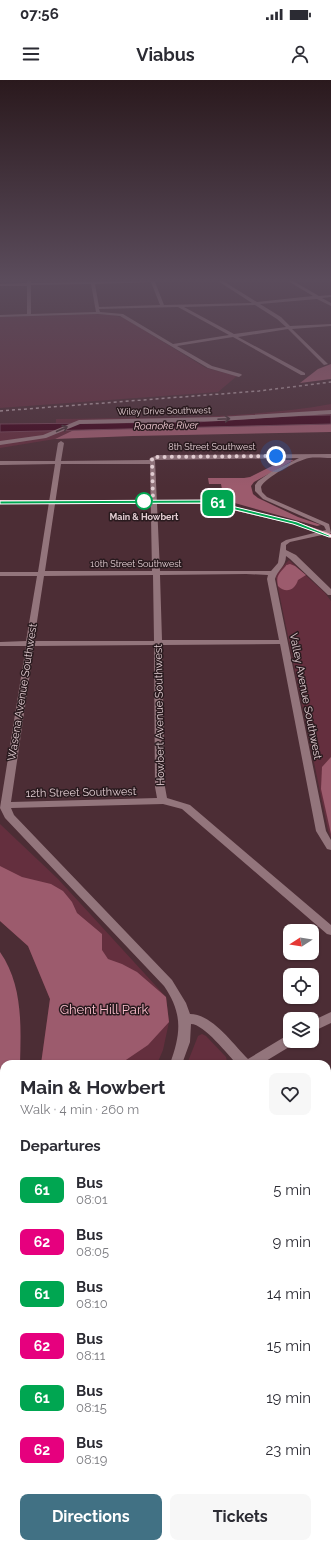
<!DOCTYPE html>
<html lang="en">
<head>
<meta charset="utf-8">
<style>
  :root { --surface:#fff; --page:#f7f7f7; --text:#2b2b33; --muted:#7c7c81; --accent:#417184 }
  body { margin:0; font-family:Raleway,sans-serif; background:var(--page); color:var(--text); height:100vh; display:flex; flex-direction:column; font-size:15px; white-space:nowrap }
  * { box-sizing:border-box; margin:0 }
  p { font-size:13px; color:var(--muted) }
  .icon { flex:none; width:22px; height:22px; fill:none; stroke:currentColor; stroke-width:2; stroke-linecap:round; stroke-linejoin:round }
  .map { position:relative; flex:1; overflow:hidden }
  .panel { position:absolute; left:0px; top:980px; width:331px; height:488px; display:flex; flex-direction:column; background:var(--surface); border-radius:12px 12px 0 0; box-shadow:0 1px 3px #0004 }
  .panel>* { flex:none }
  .badge { padding:0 8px; border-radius:6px; font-size:14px; line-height:26px }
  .needle { width:26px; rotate:258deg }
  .buttons { position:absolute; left:283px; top:844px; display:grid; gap:8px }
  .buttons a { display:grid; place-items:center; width:36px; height:36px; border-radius:8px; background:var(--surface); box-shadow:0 1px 3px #0004; font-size:20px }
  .you { position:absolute; width:20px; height:20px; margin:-10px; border:3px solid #fff; border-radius:50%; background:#1a73e8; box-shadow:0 0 0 6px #1a73e833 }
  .map>.badge { position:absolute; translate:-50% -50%; box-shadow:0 0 0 2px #fff }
  h2 { padding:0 20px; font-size:15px; line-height:36px }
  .round { display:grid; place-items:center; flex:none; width:42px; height:42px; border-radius:8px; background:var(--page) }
  .overview { display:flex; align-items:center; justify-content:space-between; height:68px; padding:0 20px }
  h1 { font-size:19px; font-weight:700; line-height:30px }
  .button { display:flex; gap:8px; margin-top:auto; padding:8px 20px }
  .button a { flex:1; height:46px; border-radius:8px; background:var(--accent); color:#fff; font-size:16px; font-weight:700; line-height:46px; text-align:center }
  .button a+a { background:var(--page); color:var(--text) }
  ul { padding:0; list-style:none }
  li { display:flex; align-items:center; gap:12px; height:52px; padding:0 20px }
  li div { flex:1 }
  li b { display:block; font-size:15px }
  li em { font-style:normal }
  li .badge { min-width:44px; font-weight:700; text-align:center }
  .status { display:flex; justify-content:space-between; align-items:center; height:28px; padding:0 20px; background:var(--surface); direction:ltr }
  .status svg { height:11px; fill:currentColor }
  header { display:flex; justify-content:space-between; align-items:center; height:52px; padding:0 20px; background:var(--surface); font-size:18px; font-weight:700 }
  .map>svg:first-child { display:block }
</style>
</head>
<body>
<div class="status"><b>07:56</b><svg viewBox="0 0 49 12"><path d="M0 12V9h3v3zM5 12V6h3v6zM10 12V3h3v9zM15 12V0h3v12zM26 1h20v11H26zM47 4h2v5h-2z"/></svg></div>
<header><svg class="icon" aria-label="menu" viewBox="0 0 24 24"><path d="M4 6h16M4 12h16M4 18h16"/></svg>Viabus<svg class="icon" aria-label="person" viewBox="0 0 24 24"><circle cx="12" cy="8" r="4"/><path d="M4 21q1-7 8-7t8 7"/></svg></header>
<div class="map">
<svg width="331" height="1468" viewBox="0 0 331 1468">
  <rect width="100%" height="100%" fill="#4c2d35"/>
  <g fill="#642f3e">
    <path d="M95,234L113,235L124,238L206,288L237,296L218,312L0,328V237Z"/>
    <path d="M331,324V335L287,336L216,341L56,343V339C145,337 243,340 331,324Z"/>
    <path d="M76,349L55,359L0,368V351Z"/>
    <path d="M289,480L325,513L331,521V758L328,750L276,498V494Z"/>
    <path d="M0,744L58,799L166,917L169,942L163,970L157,984H41L50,919L28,866L0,841Z"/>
    <path d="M202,954L206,956L226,977L227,981L226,984H187L198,956Z"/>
  </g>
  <g fill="#9c5b6d">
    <path d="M331,284V299L300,303L318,289Z"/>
    <path d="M331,344V352L133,356L55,359L76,349Z"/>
    <path d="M284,380H294L254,402L251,406L253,414L258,418L298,437L321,445L317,446L224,420L221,404H209L208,398H244L250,397Z"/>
    <path d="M290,484L295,486L306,495L298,500C295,510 286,514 278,506C276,496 278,495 284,488C288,484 284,486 290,484Z"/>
    <path d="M331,677V754L321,709L322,687Z"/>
    <path d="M0,786L22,797L51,804L63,811L72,822L77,833L102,854V870L108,879L122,884L137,892L166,917L169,942L148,965L120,984H41L50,919L28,866L0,841Z"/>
    <path d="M0,872C23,905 21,946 20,984H4V1062L0,1074Z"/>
    <path d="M4,1102V1304L0,1313V1113Z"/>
  </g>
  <path fill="#41081e" stroke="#714354" d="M331,335V344L0,352V344L196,342L287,336Z"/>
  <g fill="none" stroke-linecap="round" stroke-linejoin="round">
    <g fill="#93757c" fill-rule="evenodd">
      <path d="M27,201H31V203L159,201L155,202L164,225L252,223L218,201H223L257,222L313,216L288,201H293L319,216L331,215V217L322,218L331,223V226L317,219L260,224L281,237L290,246L331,244V246L292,249L328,284L324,285L288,249L238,257L305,293V295H301L233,257L177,266L212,286L241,294L242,295L239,297L208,288L120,236L98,234L0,237V235L27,234V206H0V204L27,203ZM151,202L160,225L99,227L95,204ZM91,204L96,232L31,234V205ZM255,225L277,239L286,247L234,254L184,227ZM178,227L229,255L173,264L123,234L100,232L99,229Z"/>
      <path d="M331,330V334L219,341L80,344L46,358L0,365V361L43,355L79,340L219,337Z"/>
      <path d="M61,361L64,363L61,381L149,380L150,378L158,375L331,374V378C324,378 316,377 309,378C298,380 264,398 261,407L262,412L267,417L329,444L331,453L290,462L286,465V470L296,475L331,509V515H328L290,479L286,476C286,487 277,490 275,499L326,751L331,760V770L327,769L316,751L280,564L162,565L165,707L167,718L190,725L331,845V855L327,854L182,729L163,724L11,728L14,735L172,900L186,923L190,934C212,934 233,964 248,979L286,956L290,955V961H296L294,964L261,984H237C228,975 204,944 191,944L190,962L182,984H170C181,953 183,934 164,906L5,738L0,728L26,566H0V562L26,561L37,496H0V492H38L55,384L0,385V381H55L58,363ZM299,378L271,392L258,401L255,405V411L263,419L324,446L326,450L286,460L281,463L278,483L271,491H160L155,380ZM61,384H150L152,491H45ZM246,494L268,495L267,499L279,560H162L160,495ZM153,495L154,561H34L44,496ZM154,565L155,707L157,718L11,722L34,566Z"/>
      <path d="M331,932V943L312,952V941Z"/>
      <rect x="327" y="1236" width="4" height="16"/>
      <path d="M4,1345V1370L0,1372V1347Z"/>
      <path d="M211,1464H230L231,1468H213Z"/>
    </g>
    <path fill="#eeb0bf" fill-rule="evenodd" d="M0,420H207L297,442L331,454V458L293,444L207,424H0Z"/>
    <path stroke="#af979d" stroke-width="1.5" stroke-dasharray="3 3" stroke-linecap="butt" d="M0,331L259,311L331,302"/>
  </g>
  <defs><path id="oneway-shaft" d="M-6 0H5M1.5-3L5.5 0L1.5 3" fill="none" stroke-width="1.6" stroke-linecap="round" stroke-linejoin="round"/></defs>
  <g stroke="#49353a">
    <use href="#oneway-shaft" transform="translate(224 339) rotate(-3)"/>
    <use href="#oneway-shaft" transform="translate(62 349) rotate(-24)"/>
  </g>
  <linearGradient id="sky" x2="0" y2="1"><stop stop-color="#2a191d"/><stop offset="0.49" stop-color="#5b4c5c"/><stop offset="1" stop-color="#5b4c5c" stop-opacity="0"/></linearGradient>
  <rect width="331" height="407" fill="url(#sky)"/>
  <path fill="#00a651" stroke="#fff" d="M207,420L297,442L331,456L329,457L293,444L207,423L0,424V421Z"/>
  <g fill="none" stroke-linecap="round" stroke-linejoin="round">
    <path stroke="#e1ccd1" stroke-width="4" stroke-dasharray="0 7.2" d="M144,421H153L152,378L155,377L276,376"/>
  </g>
  <circle fill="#fff" stroke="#00a651" stroke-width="2" cx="144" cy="421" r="8"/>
  <g text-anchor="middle" stroke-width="3" stroke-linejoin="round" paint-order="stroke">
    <g font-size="9" fill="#e1ccd1" stroke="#291a1e">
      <text transform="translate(164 331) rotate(-1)" y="3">Wiley Drive Southwest</text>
      <text x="212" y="370">8th Street Southwest</text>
      <text x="136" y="487">10th Street Southwest</text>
    </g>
    <g font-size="9" font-weight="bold" fill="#e1ccd1" stroke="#291a1e">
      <text x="144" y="440">Main &amp; Howbert</text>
    </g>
    <g font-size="10" font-style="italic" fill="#f8d0d9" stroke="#291a1e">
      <text transform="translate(166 345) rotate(-1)" y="4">Roanoke River</text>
    </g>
    <g font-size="11" fill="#e1ccd1" stroke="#291a1e">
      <text transform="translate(22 612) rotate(-81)" y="4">Wasena Avenue Southwest</text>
      <text transform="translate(306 616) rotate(79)" y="4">Valley Avenue Southwest</text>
      <text transform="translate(159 635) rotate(-91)" y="4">Howbert Avenue Southwest</text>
      <text transform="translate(81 712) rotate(-1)" y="4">12th Street Southwest</text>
    </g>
    <g font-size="13" fill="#fbbfcd" stroke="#291a1e">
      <text x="104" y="934">Ghent Hill Park</text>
    </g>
  </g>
</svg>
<div class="buttons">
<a><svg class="needle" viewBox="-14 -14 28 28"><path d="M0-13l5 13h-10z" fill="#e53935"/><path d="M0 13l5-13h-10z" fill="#7c7c81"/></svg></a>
<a><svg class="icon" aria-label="locate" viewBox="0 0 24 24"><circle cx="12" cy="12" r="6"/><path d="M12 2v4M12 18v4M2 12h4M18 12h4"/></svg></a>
<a><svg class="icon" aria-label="layers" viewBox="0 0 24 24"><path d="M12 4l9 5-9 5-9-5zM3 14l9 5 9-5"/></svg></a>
</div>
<div class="you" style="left:276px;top:376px"></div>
<b class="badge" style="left:218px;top:423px;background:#00a651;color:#fff">61</b>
<section class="panel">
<div class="overview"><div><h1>Main &amp; Howbert</h1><p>Walk · 4 min · 260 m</p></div><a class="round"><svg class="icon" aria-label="heart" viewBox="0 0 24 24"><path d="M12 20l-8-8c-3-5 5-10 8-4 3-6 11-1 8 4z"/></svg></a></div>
<h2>Departures</h2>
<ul>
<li><span class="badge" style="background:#00a651;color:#fff">61</span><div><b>Bus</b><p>08:01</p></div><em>5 min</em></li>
<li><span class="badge" style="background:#e6007e;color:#fff">62</span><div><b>Bus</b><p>08:05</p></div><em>9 min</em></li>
<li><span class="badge" style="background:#00a651;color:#fff">61</span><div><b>Bus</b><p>08:10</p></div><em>14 min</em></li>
<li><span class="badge" style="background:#e6007e;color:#fff">62</span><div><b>Bus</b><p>08:11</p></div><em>15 min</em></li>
<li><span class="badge" style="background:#00a651;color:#fff">61</span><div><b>Bus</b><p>08:15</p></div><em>19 min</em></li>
<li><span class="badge" style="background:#e6007e;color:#fff">62</span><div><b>Bus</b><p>08:19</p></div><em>23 min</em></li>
</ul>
<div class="button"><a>Directions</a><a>Tickets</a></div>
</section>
</div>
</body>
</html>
